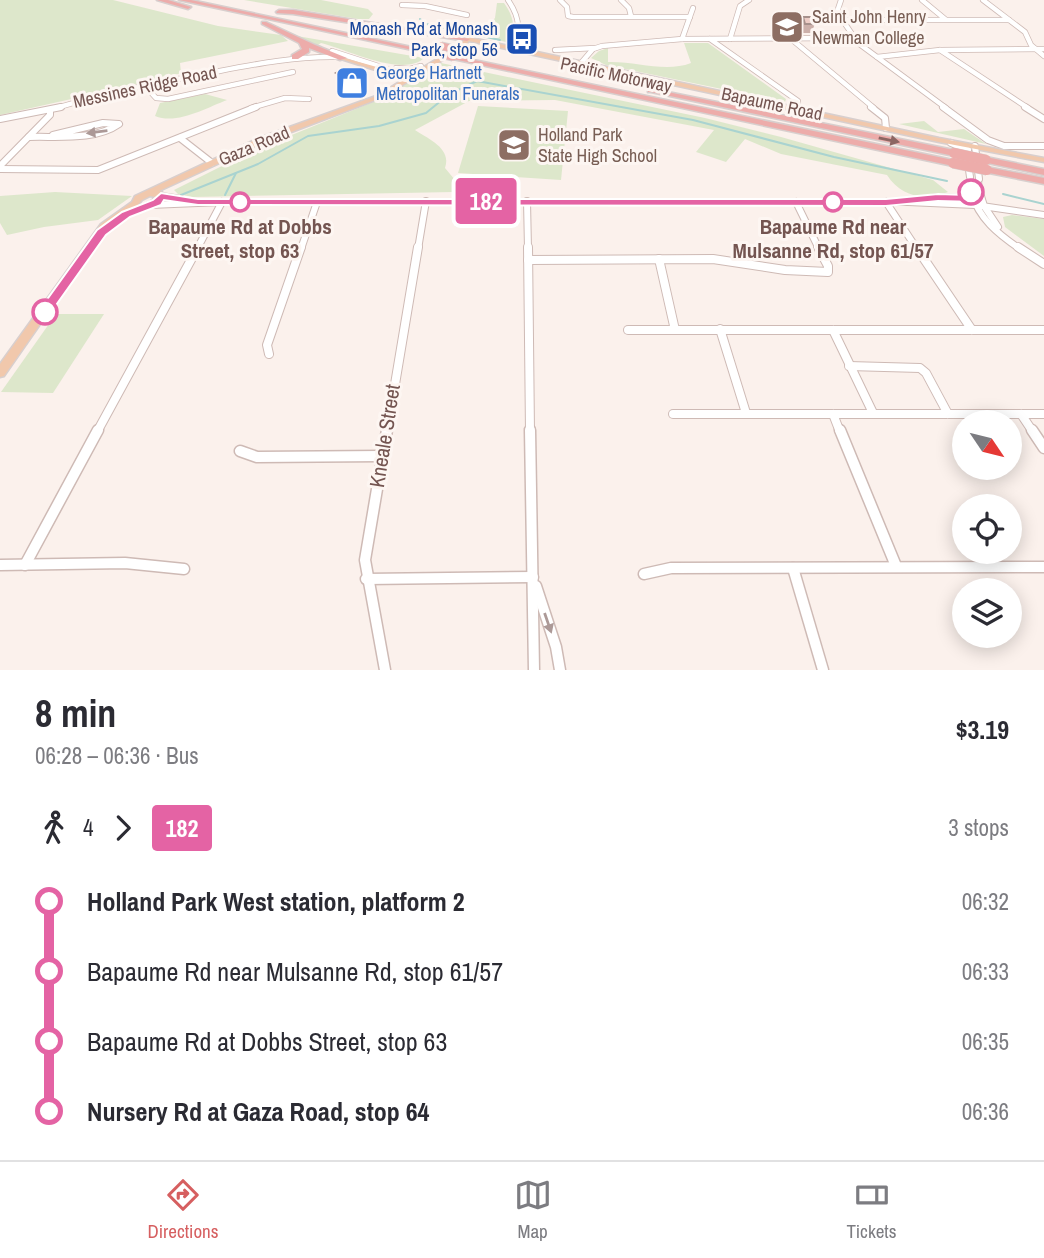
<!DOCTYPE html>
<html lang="en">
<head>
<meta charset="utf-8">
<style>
  :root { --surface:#fff; --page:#f7f7f7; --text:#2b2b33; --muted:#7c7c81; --line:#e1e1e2; --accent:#d65f60 }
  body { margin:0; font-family:"Archivo Narrow",sans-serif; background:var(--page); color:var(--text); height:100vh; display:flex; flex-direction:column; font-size:26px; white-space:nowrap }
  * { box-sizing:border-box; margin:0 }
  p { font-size:23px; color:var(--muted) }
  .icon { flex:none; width:38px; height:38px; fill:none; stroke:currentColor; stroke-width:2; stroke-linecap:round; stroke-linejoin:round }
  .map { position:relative; height:670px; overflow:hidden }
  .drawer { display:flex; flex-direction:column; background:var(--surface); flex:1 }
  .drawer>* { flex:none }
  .badge { padding:0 14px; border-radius:5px; font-size:24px; line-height:46px }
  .needle { width:46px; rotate:125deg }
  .buttons { position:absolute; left:952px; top:410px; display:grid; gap:14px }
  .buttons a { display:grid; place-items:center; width:70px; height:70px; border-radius:50%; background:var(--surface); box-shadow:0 4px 18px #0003; font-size:35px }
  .map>.badge { position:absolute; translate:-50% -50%; box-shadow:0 0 0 4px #fff }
  .legs { display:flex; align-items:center; gap:10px; height:77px; padding:0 35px; font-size:23px }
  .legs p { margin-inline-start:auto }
  .summary { display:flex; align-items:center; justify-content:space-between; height:119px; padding:0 35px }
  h1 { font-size:38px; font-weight:700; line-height:52px }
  ul { padding:0 35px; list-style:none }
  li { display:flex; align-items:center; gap:24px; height:70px; font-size:26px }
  li i { display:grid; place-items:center; width:10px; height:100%; margin:0 9px; background:currentColor }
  li i::after { content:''; width:18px; height:18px; margin:-9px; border:5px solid; border-radius:50%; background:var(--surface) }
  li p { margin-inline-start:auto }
  li:first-child i { background:linear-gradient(#0000 50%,currentColor 0) }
  li:last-child i { background:linear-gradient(currentColor 50%,#0000 0) }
  .menu { display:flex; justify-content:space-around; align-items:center; height:98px; border-top:2px solid var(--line); background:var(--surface); font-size:19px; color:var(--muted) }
  .menu a { display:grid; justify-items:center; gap:4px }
  .menu .selected { color:var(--accent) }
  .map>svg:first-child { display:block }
</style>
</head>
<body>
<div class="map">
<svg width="1044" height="670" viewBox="0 0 1044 670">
  <rect width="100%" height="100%" fill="#fbf1ec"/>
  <g fill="#dde7cb">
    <path d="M0,0H113L218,26L281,35L288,41L180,63L181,73L165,78L0,115Z"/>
    <path d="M244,0H321L368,9L373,14L369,19H358Z"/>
    <path d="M497,3H504C513,15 518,31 506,42L484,37V30L495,18Z"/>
    <path d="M297,36L424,58C403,78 346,49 321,43L318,45L322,46H316Z"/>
    <path d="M684,43H708L786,99L785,102L606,65L591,58L599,51L608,48V62C636,61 665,73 691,63Z"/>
    <path d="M441,63L705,118L781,137L933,180L948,192C924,201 901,197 887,175L781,154L745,139L726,162L696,152L714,130L555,100L469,101L415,130C428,139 452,148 445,168L455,180L454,192L193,197L178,194L174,190L252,151L383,98Z"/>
    <path d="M205,94L227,100C206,108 177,125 155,116L160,103Z"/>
    <path d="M478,106L568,111L561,180L458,173Z"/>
    <path d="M924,121L938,132L964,129L986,144L899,124Z"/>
    <path d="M55,192L132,196L98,220L44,227L7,235L0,223V196Z"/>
    <path d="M1012,215L1044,219V256L1005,227L1003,217Z"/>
    <path d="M56,314H104L53,393L1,392Z"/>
  </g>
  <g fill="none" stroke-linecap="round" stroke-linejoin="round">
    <g stroke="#a9d3d0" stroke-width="2">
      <path d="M420,19L426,24L500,40"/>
      <path d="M1003,194L1044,204"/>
      <path d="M181,195L258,164L308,136L379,126L426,113L448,95L477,81L693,120L834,157L947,181"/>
      <path d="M225,195L236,173"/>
    </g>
    <g stroke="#d9cac5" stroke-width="6" stroke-dasharray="6 2.5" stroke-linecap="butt">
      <path d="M970,177L971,192"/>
      <path d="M979,179L980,193"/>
    </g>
    <defs>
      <g id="minor-far3">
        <path d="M508,0C519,16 523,32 510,48"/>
        <path d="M560,0L567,7L568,16L573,17H690"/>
        <path d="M621,0L629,8L631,16"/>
        <path d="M841,0L837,12L858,43L946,108"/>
        <path d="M922,0L945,19"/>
        <path d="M983,0L1025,32L1031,45L1044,56"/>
        <path d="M402,5L425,6L467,15"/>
        <path d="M841,20H1009"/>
        <path d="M790,38L874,108"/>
        <path d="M682,39L693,8"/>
        <path d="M710,39L798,101V108"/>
        <path d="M730,39L740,6L749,0"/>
        <path d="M555,50L595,48"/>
        <path d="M940,50L1028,108"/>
        <path d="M332,51L406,75"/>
        <path d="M877,57L940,50L1044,49"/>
        <path d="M581,63L593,49L602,46L682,39L853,38"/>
        <path d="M396,68L410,69L421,66"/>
        <path d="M145,86L156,98L168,99L293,72"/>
        <path d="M56,108C106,93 157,83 209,73C251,65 294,56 337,57"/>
        <path d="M251,108L285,98L309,99"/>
      </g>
      <g id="minor-far2">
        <path d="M798,107V110"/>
        <path d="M871,107L885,118L886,128"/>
        <path d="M943,107L988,140L1004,146H1044"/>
        <path d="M1025,107L1044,119"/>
        <path d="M0,119L61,107"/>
        <path d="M29,137C57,136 95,141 119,124L103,123L53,135"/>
        <path d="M180,138L212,163"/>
        <path d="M951,143L968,150"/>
        <path d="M975,146L979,179"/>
        <path d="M968,163L970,177"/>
        <path d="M0,166L50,115V110"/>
        <path d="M0,169L98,170L256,107"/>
        <path d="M971,192C979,219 998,234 1020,249"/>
        <path d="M980,193L984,206L998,227"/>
        <path d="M161,196L181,199"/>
        <path d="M918,200L938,197L975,199"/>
        <path d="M527,201L528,249"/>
        <path d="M796,202L819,249"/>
        <path d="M886,202L917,249"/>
        <path d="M150,205L222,202H908L975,205L1044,215"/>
        <path d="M197,249L222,202"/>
        <path d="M301,249L317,202"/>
        <path d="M418,249L426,201"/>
      </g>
      <g id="minor-far1">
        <path d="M528,247L530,432"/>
        <path d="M916,247L972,330"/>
        <path d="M1018,247L1044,264"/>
        <path d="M659,259L675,330"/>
        <path d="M528,260L713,259L785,270L828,272V266L818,247"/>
        <path d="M720,329L746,413"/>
        <path d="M628,330H1044"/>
        <path d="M833,330L873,413"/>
        <path d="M269,354L267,345L301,247"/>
        <path d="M849,366L920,368L926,373L948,414"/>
        <path d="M673,414H1044"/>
        <path d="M833,414L840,432"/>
        <path d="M1021,414L1033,432"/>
        <path d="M97,432L198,247"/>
        <path d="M387,432L418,247"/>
      </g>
      <g id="minor">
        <path d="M530,430L534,670"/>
        <path d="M840,430L896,566"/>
        <path d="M1032,430L1044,448"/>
        <path d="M240,451L257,457L382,456"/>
        <path d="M0,565L125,563L184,569"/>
        <path d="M25,565L98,430"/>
        <path d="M793,568L823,670"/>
        <path d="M644,574L671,568L1044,567"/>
        <path d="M366,579L533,577"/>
        <path d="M536,586L556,647L560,670"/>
        <path d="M385,670L365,560L387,430"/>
      </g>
      <path id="major" d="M467,37L939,138L1044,158V162L939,142L469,41L464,47L383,97L265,142L159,191L162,192L164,198C154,209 140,212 127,215C121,217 113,224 107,228L4,376L0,377V364L101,224L132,202L135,196L259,138L379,95L404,79L341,59V57L409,76L460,45ZM150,196L156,197L150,202L135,208L142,200Z"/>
      <g id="highway">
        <path d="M157,0H168L191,7L188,9Z"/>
        <path d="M179,0H191L435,52L431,54Z"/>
        <path d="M279,10H293L470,39L467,41L293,14L277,13L276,12Z"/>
        <path d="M262,22H266L315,45L347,58L340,60L309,48V52L298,59H292V55L302,49L299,43L262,24Z"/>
        <path d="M450,55L953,160L958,163L953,166L453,59H450Z"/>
        <path d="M648,88L954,150L959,153L954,156L651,92H648Z"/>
        <path d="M986,157L1044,169V175L983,162V158Z"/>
        <path d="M987,167L1044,178V184L984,172V168Z"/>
      </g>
    </defs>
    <use href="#minor-far3" stroke="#cebab5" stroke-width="6"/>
    <use href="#minor-far2" stroke="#cebab5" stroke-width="8"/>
    <use href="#minor-far1" stroke="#cebab5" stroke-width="10"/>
    <use href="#minor" stroke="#cebab5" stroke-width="13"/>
    <use href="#major" stroke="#d8cfce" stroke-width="3"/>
    <use href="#highway" stroke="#d8cfce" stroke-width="3"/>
    <use href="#minor-far3" stroke="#fff" stroke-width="4.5"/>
    <use href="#minor-far2" stroke="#fff" stroke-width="6"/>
    <use href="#minor-far1" stroke="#fff" stroke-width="8"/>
    <use href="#minor" stroke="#fff" stroke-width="10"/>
    <use href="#major" fill="#f1c8ac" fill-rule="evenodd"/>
    <use href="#highway" fill="#edacaa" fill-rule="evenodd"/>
    <defs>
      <g id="highway-bridge-far1">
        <path d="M441,46L463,51"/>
        <path d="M431,52L453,57"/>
      </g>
      <g id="highway-bridge">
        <path d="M954,153L986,160"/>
        <path d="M953,163L987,170"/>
      </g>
    </defs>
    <use href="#highway-bridge-far1" stroke="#d8cfce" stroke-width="9" stroke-linecap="butt"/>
    <use href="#highway-bridge" stroke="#d8cfce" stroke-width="11" stroke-linecap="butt"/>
    <use href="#highway-bridge-far1" stroke="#edacaa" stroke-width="7"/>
    <use href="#highway-bridge" stroke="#edacaa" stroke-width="10"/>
  </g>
  <g fill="#ccb0aa">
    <path d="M803,17L815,24L811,33H802L800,25Z"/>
    <path d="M336,73H364L366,80L362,90L344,91L342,83L338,81Z"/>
  </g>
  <path fill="#a6908b" d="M364,73L366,80L362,90L360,83Z"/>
  <g fill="#edcdc6" stroke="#a6908b" stroke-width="2">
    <path d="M803,17H813L815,24H805Z"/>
    <path d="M343,69L364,73L360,83H342L343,79L340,75L336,73Z"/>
  </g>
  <defs><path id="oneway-solid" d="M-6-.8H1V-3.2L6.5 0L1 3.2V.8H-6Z" transform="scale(1.75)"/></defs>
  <g fill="#ac9997">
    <use href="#oneway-solid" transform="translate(97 132) rotate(173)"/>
    <use href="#oneway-solid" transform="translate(548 623) rotate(71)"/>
  </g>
  <use fill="#8c6663" href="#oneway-solid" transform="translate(889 140) rotate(12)"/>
  <path fill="#e463a4" stroke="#fff" stroke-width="2" d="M968,189H975L977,202L938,201L886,206L198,205L164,200L161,205L130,217L106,235L49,315L45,317L38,312L97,230L122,212L153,200L161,193L198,199H886L938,194L967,195Z"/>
  <defs>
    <symbol id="university-square" viewBox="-11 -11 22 22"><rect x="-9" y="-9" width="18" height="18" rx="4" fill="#8d6e63" stroke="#fdf6f2"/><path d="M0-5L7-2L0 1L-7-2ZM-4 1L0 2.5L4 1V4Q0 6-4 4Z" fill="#fff"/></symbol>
    <symbol id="bus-square" viewBox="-11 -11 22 22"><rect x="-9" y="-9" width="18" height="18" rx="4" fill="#1a4fb4" stroke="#fdf6f2"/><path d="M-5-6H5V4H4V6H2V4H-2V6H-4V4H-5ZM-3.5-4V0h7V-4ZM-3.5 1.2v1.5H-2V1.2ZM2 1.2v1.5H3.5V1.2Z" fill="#fff"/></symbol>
    <symbol id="shop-square" viewBox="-11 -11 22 22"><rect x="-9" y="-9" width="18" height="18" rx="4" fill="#3f7fe0" stroke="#fdf6f2"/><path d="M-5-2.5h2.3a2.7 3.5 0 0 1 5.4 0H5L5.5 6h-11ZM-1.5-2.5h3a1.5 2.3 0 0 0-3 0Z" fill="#fff"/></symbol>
    <symbol id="school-square" viewBox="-11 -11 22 22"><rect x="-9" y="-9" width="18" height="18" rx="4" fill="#8d6e63" stroke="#fdf6f2"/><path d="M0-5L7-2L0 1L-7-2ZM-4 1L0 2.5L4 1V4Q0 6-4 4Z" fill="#fff"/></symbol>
  </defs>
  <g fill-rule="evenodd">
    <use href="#university-square" x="768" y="8" width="38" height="38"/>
    <use href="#bus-square" x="503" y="20" width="38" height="38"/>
    <use href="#shop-square" x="333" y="64" width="38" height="38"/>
    <use href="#school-square" x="495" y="126" width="38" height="38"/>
  </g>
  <g fill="#fff" stroke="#e463a4" stroke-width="3.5">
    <circle cx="971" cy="192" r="12"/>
    <circle cx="240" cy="202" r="9"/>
    <circle cx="833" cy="202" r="9"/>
    <circle cx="45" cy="312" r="12"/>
  </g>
  <g text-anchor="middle" stroke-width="6" stroke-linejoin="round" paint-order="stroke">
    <g font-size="18" fill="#785e54" stroke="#fdf6f2" text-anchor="start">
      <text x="812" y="23">Saint John Henry<tspan x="812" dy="21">Newman College</tspan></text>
      <text x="538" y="141">Holland Park<tspan x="538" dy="21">State High School</tspan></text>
    </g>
    <g font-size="18" fill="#164399" stroke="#fdf6f2" text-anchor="end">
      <text x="498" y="35">Monash Rd at Monash<tspan x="498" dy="21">Park, stop 56</tspan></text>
    </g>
    <g font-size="18" fill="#366cbe" stroke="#fdf6f2" text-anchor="start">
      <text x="376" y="79">George Hartnett<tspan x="376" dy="21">Metropolitan Funerals</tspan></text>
    </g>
    <g font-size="18" fill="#745551" stroke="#fdf6f2">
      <text transform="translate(616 75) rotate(12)" y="6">Pacific Motorway</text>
      <text transform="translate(145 87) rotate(-12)" y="6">Messines Ridge Road</text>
      <text transform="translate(772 104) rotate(12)" y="6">Bapaume Road</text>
      <text transform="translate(254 146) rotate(-23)" y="6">Gaza Road</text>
    </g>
    <g font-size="21" font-weight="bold" fill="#745551" stroke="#fdf6f2">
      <text x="240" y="234">Bapaume Rd at Dobbs<tspan x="240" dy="24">Street, stop 63</tspan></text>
      <text x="833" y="234">Bapaume Rd near<tspan x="833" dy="24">Mulsanne Rd, stop 61/57</tspan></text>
    </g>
    <g font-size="21" fill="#745551" stroke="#fdf6f2">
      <text transform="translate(385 436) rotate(-81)" y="7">Kneale Street</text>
    </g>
  </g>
</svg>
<div class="buttons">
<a><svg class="needle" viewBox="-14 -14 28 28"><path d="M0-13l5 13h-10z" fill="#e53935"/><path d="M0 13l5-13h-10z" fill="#7c7c81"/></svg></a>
<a><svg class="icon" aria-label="locate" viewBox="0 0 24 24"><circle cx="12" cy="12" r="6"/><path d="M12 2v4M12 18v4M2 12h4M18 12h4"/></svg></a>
<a><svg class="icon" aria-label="layers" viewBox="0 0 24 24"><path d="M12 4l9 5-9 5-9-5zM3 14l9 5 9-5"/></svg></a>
</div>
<b class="badge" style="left:486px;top:201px;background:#e463a4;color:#fff">182</b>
</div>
<section class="drawer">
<div class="summary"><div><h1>8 min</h1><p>06:28 – 06:36 · Bus</p></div><b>$3.19</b></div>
<div class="legs"><svg class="icon" aria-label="walk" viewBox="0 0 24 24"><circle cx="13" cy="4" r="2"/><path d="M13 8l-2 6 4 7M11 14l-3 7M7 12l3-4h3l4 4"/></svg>4<svg class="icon" aria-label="forward" viewBox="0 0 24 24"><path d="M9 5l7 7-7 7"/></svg><b class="badge" style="background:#e463a4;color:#fff">182</b><p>3 stops</p></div>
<ul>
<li><i style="color:#e463a4"></i><b>Holland Park West station, platform 2</b><p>06:32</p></li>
<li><i style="color:#e463a4"></i><span>Bapaume Rd near Mulsanne Rd, stop 61/57</span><p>06:33</p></li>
<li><i style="color:#e463a4"></i><span>Bapaume Rd at Dobbs Street, stop 63</span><p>06:35</p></li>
<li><i style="color:#e463a4"></i><b>Nursery Rd at Gaza Road, stop 64</b><p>06:36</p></li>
</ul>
</section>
<nav class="menu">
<a class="selected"><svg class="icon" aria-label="directions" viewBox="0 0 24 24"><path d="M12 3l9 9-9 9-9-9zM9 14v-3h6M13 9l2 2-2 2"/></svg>Directions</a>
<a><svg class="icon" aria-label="map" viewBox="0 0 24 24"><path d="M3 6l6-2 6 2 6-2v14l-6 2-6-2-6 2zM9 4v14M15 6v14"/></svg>Map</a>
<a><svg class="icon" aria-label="tickets" viewBox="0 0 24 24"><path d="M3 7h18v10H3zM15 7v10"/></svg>Tickets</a>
</nav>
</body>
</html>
